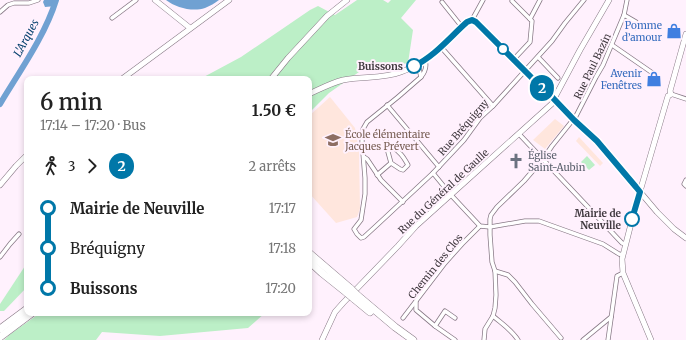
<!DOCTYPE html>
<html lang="fr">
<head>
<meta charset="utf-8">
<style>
  :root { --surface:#fff; --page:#f6f6f6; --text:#222; --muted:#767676 }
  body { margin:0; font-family:Merriweather,serif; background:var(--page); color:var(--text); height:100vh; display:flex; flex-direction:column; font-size:15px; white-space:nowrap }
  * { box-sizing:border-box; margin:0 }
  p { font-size:13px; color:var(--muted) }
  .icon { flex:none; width:22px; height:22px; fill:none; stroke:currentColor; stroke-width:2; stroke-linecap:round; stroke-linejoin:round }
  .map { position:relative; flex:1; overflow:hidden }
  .panel { position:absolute; left:24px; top:76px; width:288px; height:240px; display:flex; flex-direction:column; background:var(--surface); border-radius:8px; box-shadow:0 2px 6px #0003 }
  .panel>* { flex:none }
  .badge { padding:0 8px; border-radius:13px; font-size:14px; line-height:26px }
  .map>.badge { position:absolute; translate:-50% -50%; box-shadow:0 0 0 2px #fff }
  .legs { display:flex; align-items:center; gap:6px; height:44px; padding:0 16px; font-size:13px }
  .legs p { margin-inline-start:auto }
  .overview { display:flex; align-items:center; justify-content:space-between; height:68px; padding:0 16px }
  h1 { font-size:22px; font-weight:600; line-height:30px }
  ul { padding:0 16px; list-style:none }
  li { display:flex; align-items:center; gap:14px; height:40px; font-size:15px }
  li i { display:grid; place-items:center; width:6px; height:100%; margin:0 5px; background:currentColor }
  li i::after { content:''; width:10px; height:10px; margin:-5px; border:3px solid; border-radius:50%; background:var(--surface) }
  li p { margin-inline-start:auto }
  li:first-child i { background:linear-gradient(#0000 50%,currentColor 0) }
  li:last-child i { background:linear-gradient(currentColor 50%,#0000 0) }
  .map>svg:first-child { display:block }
</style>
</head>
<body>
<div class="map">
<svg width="686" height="340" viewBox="0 0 686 340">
  <rect width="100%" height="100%" fill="#fff1fd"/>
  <g fill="#ffe6dd">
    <path d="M330,97L355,128L359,152L360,209L357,217L336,223L309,193V116Z"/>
    <path d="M555,119L564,126L545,149L533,140Z"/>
    <path d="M579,137L603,163L600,166L576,141Z"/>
  </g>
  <g fill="#bcefc7">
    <path d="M357,0H383L388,3L391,0H416L401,18L413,30L408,63L359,72L329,93L309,113V79H200L241,57L310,10L318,6L335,15Z"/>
    <path d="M587,156L595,165L589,170L581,162Z"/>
    <path d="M27,263V287L4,311H0V304Z"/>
    <path d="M40,313H265L248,328L160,336L102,332L96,340H4L9,335Z"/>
  </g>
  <g fill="#70a1d2">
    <path d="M44,0H58L56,6L45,7L43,2Z"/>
    <path d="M166,0H219C215,3 210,6 205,8C193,12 176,8 166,0Z"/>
  </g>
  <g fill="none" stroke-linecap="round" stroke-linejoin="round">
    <path stroke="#70a1d2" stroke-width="6" d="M0,104C19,72 45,36 56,0"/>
    <defs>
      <g id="street">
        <path d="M512,1L532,21L530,42L514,59"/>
        <path d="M442,2L462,27"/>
        <path d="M0,12L8,5L14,3H29L38,0"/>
        <path d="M624,15L636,22L635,28"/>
        <path d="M112,18L136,0"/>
        <path d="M530,19L540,0"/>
        <path d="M472,20L483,0"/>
        <path d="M612,45L654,74"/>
        <path d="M441,47L493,106"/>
        <path d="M538,57L558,78"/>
        <path d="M425,60C427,66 425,72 421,77L398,97L367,122L363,129L362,141L365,178V194L361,220L354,229L357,234L361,238L364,237L376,226L433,173L464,140L480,118L493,106L552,41L565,23L584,0"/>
        <path d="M416,65L419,69L421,77"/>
        <path d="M671,94L686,99"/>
        <path d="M387,105L439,167"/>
        <path d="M519,134L622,243L625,244"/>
        <path d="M385,139L390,147"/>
        <path d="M364,157L367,159L381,180L403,202"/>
        <path d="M433,173L451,195L480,226L490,227L525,221H539L603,244L619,254L623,255"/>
        <path d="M377,175L391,163L400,169L403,170L408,165C403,156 400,152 391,146L388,148V152L391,163"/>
        <path d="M686,180L684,184L686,186"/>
        <path d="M0,257L10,244L19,234"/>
        <path d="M495,271L508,275L515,282L532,304L561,338"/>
        <path d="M416,302V310L435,326L455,340"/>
        <path d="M493,316C501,323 512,330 518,340"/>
        <path d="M403,318L445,263L462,244L480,226"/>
        <path d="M435,326L445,311L455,318"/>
        <path d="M484,340L485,329L493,316L495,308L496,295L495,271L492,262L490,235V219L491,215L497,207L524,181L543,159L552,146L576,116L596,77L603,65L624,15L627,0"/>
        <path d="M583,340L611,317"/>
        <path d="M608,340L617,276L623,273"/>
      </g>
      <g id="secondary">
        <path d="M155,0L190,28"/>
        <path d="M122,79L229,0"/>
        <path d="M271,79L288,58L327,16L347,0"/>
        <path d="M309,94C320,89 331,83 343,80C363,76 383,79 401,72C429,62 446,40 467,22L472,20L476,22L553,98L574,120L597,141L657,212L674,229L686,238"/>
        <path d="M553,98L556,95L580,50L609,0"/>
        <path d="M0,185L16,166L27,155"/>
        <path d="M322,340L335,312L343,303L398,246L416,226L555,101"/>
        <path d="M651,340L623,273L622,259L634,212L665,106L668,96L670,95L671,94L670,91L686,34"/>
      </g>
      <g id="highway">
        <path d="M309,253L351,289"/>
        <path d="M309,261L322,273L347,293"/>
        <path d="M357,295L395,327L413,340"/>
        <path d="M353,298L370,312"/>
        <path d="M0,329L27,309"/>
        <path d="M0,337L32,313"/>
      </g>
    </defs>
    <use href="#street" stroke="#887986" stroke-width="5"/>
    <use href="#secondary" stroke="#887986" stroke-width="6"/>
    <use href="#highway" stroke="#887986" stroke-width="8"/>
    <use href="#street" stroke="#fff" stroke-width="3.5"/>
    <use href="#secondary" stroke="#fff" stroke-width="5"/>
    <use href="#highway" stroke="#fff" stroke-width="7"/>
    <defs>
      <g id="highway-bridge">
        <path d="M351,289L357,295"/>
        <path d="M347,293L353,298"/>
      </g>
    </defs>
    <use href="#highway-bridge" stroke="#887986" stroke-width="8" stroke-linecap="butt"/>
    <use href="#highway-bridge" stroke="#fff" stroke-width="7"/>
  </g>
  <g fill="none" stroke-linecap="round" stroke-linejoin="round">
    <defs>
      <path id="line-1" d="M414,66C435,56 450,37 467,22L472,20L476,22L532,78L553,98L574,120L597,141L636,187L640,192L632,219"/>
    </defs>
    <use href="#line-1" stroke="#fff" stroke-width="9"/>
    <use href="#line-1" stroke="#0077a8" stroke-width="6"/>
  </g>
  <defs>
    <symbol id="shop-bare" viewBox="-9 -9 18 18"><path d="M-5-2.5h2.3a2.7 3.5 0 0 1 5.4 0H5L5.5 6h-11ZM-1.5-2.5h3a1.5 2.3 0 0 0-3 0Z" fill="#3f7fe0" stroke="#fff1fd" stroke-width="2.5" paint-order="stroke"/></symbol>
    <symbol id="school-bare" viewBox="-9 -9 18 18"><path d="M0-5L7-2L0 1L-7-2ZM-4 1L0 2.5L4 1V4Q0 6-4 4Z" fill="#8d6e63" stroke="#fff1fd" stroke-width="2.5" paint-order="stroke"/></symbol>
    <symbol id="church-bare" viewBox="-9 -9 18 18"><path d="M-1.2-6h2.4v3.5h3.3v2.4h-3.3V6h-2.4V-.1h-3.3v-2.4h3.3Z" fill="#6b7280" stroke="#fff1fd" stroke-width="2.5" paint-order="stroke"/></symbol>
  </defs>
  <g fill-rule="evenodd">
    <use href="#shop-bare" x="663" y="20" width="22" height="22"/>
    <use href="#shop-bare" x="643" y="68" width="22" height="22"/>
    <use href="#school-bare" x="322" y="129" width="22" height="22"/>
    <use href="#church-bare" x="505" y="150" width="22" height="22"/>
  </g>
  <g fill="#fff" stroke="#0077a8" stroke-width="2">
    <circle cx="503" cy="49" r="5"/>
    <circle cx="414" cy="66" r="7"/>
    <circle cx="632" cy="219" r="7"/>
  </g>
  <g text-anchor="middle" stroke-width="4" stroke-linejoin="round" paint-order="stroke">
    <g font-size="10" fill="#366cbe" stroke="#fff1fd" text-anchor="end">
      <text x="662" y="29">Pomme<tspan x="662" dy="12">d’amour</tspan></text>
      <text x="642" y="77">Avenir<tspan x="642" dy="12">Fenêtres</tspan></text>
    </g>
    <g font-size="10" font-weight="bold" fill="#40393f" stroke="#fff1fd" text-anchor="end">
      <text x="403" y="70">Buissons</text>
      <text x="621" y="217">Mairie de<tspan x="621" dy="12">Neuville</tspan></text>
    </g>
    <g font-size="10" fill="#40393f" stroke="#fff1fd">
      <text transform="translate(592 66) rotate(-64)" y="4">Rue Paul Bazin</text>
      <text transform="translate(463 127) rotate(-49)" y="4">Rue Bréquigny</text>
      <text transform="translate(443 191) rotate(-43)" y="4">Rue du Général de Gaulle</text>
      <text transform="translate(435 266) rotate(-51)" y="4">Chemin des Clos</text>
    </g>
    <g font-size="10" fill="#785e54" stroke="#fff1fd" text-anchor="start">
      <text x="345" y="138">École élémentaire<tspan x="345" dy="12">Jacques Prévert</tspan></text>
    </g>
    <g font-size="10" fill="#5b616d" stroke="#fff1fd" text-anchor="start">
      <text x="528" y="159">Église<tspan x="528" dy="12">Saint-Aubin</tspan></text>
    </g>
    <g font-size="11" font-style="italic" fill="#07416e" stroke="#fff1fd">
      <text transform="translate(26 38) rotate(-62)" y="4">L'Arques</text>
    </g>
  </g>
</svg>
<b class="badge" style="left:542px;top:88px;background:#0077a8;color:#fff">2</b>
<section class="panel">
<div class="overview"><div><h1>6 min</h1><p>17:14 – 17:20 · Bus</p></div><b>1.50 €</b></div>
<div class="legs"><svg class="icon" aria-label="walk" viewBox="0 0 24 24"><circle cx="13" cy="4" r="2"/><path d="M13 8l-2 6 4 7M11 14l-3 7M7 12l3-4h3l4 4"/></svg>3<svg class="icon" aria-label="forward" viewBox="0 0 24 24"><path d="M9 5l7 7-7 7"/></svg><b class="badge" style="background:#0077a8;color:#fff">2</b><p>2 arrêts</p></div>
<ul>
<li><i style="color:#0077a8"></i><b>Mairie de Neuville</b><p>17:17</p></li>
<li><i style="color:#0077a8"></i><span>Bréquigny</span><p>17:18</p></li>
<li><i style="color:#0077a8"></i><b>Buissons</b><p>17:20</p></li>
</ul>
</section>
</div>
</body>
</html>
